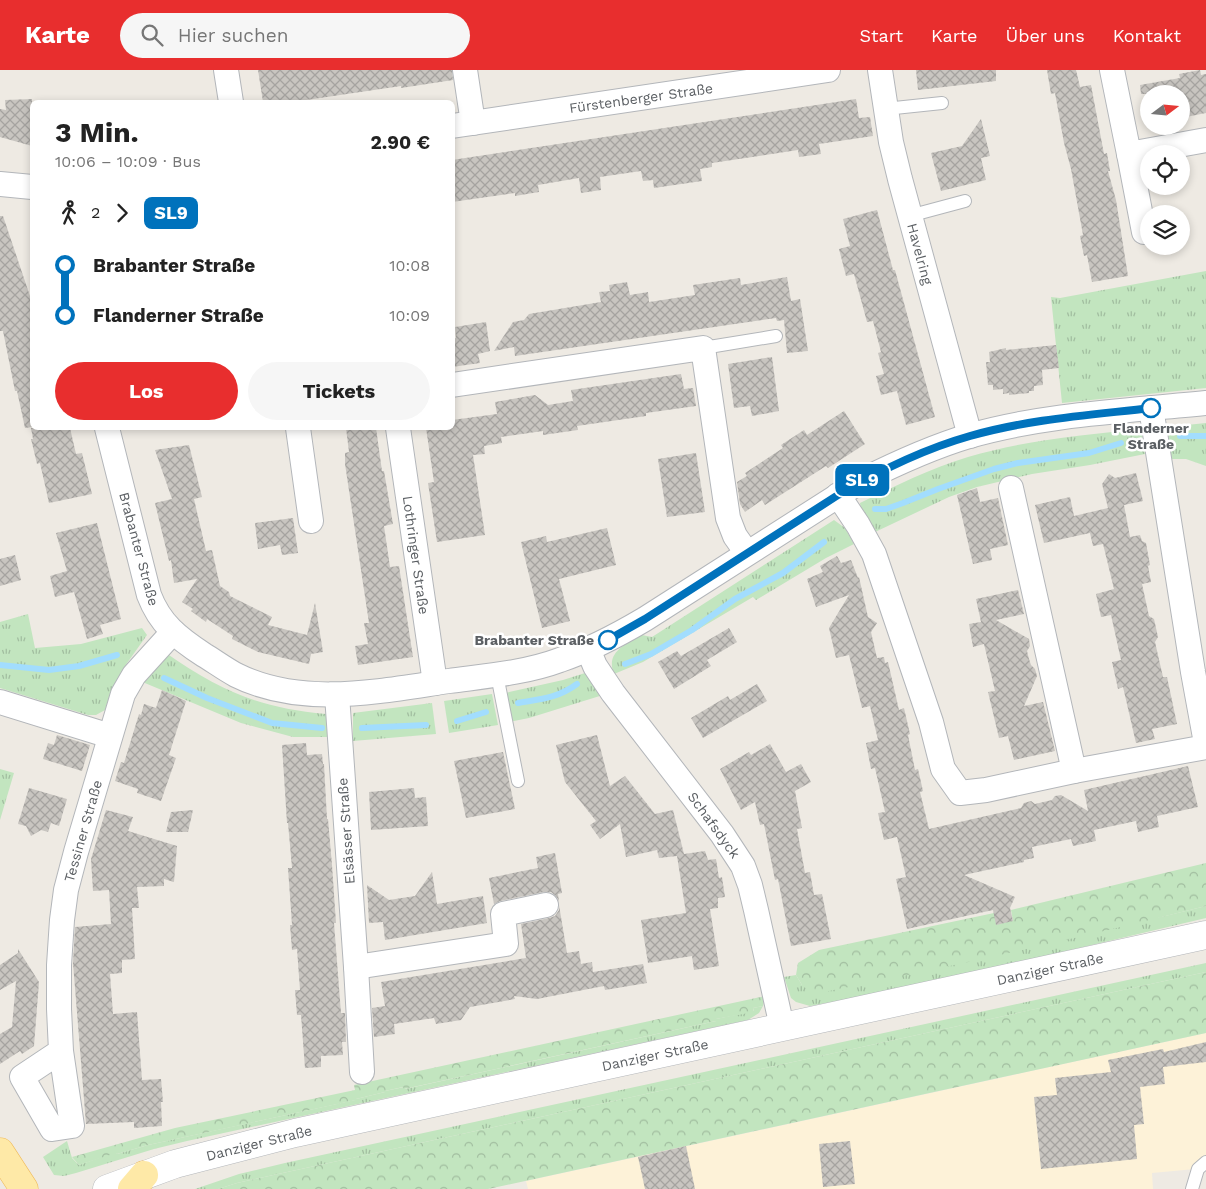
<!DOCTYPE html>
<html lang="de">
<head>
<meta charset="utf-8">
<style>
  :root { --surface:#fff; --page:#f6f6f6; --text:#222; --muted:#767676; --accent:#e82e2e }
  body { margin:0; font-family:"Work Sans",sans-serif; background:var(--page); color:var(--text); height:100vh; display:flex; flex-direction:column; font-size:19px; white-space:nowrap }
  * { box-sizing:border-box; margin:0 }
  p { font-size:16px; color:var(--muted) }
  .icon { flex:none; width:28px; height:28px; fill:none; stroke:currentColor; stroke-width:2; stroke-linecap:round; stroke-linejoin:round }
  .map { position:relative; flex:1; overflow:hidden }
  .side { position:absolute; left:30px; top:30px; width:425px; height:330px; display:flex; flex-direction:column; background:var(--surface); border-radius:8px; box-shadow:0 2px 8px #0003 }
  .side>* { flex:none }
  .badge { padding:0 10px; border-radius:8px; font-size:18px; line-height:32px }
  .needle { width:32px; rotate:74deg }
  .controls { position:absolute; left:1140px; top:15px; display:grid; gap:10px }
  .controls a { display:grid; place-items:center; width:50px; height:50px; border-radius:50%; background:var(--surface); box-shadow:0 2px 8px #0003; font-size:25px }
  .map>.badge { position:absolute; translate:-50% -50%; box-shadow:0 0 0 2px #fff }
  .legs { display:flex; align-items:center; gap:8px; height:55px; padding:0 25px; font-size:16px }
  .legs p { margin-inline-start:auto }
  .summary { display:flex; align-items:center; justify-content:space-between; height:85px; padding:0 25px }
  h1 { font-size:28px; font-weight:700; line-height:38px }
  .cta { display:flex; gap:10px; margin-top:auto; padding:10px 25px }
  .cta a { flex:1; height:58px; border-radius:30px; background:var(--accent); color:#fff; font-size:20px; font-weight:700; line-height:58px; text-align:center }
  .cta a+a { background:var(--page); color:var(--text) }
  ul { padding:0 25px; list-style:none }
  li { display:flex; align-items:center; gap:18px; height:50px; font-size:19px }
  li i { display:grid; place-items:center; width:8px; height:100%; margin:0 6px; background:currentColor }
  li i::after { content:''; width:12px; height:12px; margin:-6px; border:4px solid; border-radius:50%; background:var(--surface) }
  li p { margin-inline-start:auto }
  li:first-child i { background:linear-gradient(#0000 50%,currentColor 0) }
  li:last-child i { background:linear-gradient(currentColor 50%,#0000 0) }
  header { display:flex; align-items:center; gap:30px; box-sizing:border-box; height:70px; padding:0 25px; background:var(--accent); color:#fff }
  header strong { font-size:24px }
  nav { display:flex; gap:28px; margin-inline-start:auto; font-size:18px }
  .search { width:350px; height:45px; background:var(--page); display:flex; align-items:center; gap:12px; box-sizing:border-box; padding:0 18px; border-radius:28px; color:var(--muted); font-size:19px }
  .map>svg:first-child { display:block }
</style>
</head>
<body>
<header>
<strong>Karte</strong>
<div class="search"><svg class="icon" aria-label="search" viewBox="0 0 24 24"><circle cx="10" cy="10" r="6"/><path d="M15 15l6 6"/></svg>Hier suchen</div>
<nav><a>Start</a><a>Karte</a><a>Über uns</a><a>Kontakt</a></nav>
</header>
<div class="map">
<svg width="1206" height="1119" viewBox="0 0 1206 1119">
  <defs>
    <pattern id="grass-tufts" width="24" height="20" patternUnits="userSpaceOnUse" patternTransform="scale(1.25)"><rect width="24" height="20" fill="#c2e5bf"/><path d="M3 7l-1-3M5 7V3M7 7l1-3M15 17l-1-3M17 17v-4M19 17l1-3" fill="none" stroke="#a1bd9f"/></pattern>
    <pattern id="forest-crowns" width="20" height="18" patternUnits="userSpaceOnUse" patternTransform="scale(1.25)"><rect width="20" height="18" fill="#c2e5bf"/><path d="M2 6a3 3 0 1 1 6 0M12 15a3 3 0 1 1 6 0" fill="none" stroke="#a1bd9f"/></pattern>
    <pattern id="building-cross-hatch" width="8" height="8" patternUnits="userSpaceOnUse" patternTransform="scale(1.25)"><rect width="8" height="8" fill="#c8c5c0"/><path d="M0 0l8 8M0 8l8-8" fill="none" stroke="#a5a3a0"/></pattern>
  </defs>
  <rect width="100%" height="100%" fill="#eeeae3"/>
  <path fill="#fdf2d8" d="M1206,963V1098L1152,1103L1153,1119H528L526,1111Z"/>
  <g fill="url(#grass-tufts)">
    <path d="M1206,201V318L1062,333L1051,227L1060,228Z"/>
    <path d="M1206,353V396L1186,389H1167L1165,363L1167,357Z"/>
    <path d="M1141,359L1145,384L1090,395L1032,404L977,417L949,427L873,463L861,441L860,433C895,416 931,398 968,387C1025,370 1083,365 1141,359Z"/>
    <path d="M834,450L845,458L854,474L826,488L756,530L753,527L643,592L614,604C605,582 626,574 642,565L652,567Z"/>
    <path d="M28,544L35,578L81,574L142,558L147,565L125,596L113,617L105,640L96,645H88L0,618V552Z"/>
    <path d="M166,583C221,621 259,638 326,644L331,667H293L241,653L140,611Z"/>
    <path d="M585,603L603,625L529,648L509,652L505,623L563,610Z"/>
    <path d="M492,624L498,655L449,663L444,631Z"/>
    <path d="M432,633L436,664L353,671V643Z"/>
    <path d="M0,699L14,703L0,750Z"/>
    <path d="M1206,836V848L1054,884L876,924L810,936L796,932L791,928L784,907L796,905L802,915L1165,846Z"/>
    <path d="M1206,893V902L237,1113L218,1119H195L239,1104L285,1093Z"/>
    <path d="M763,936L759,943L748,950L187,1071L154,1079L76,1103L64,1106L54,1105L43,1087L67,1071L72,1088L79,1095L116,1082L117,1084L148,1075L355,1030L356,1029L385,1022V1021L404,1017L405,1019L716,951V949L754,941L753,938Z"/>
  </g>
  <g fill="url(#forest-crowns)">
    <path d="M1206,793V836C1076,869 945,898 814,924L802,915L796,905L798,893L819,880L994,843L1013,851L1011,840Z"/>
    <path d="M1206,902V963L488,1119H218L237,1113Z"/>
    <path d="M765,926L763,936L753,938L754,942L716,949V951L404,1019L403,1017L385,1021V1022L356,1029V1030L148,1075L117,1084L116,1083L79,1095L72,1087L175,1058L355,1020L354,1015Z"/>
  </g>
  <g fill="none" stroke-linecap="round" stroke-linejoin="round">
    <g stroke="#a2ddfe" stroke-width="6">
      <path d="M1180,366H1206"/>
      <path d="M875,439H886L903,433L938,419L994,399L1018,393L1089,383L1121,373"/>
      <path d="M625,594L651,584L692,560L735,529L783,503L824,472"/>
      <path d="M0,595L49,600L79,596L117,585"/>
      <path d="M164,608L207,628L272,653L322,658"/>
      <path d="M518,633C541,629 558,628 577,614"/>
      <path d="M457,651L486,642"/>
      <path d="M362,658L426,655"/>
    </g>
  </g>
  <g fill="url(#building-cross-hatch)">
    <path d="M258,0H452L453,10L401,18V16L293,32H263Z"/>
    <path d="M916,0H996V11L918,20Z"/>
    <path d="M1047,0H1076L1080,17L1091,15L1104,84L1107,83L1110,101H1108L1116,130L1128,206L1092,212L1087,185L1084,186L1080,166L1083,165L1071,99L1064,73L1055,23L1051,24Z"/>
    <path d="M1200,0L1201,5L1206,4V43L1181,48V24H1141L1140,15L1180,8L1179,4Z"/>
    <path d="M32,29V76L0,67V39L6,40L5,30Z"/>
    <path d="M856,29L859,48L870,47L873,66L819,74L821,84L799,87L798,80L712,93V97L700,99L702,111L654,118L653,110L643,111L641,101L600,107L601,120L581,123L579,108L538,115L539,122L515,126V123L452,132V90Z"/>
    <path d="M981,49L990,86L981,88L986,110L941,121L931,83L962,76Z"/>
    <path d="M877,140L893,200H895L935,347L906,355L897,321L881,325L876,306L884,304L878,283L881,282L873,251L867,252L854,204L846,206L839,179L850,176L843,149Z"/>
    <path d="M0,146H3L32,232V357L25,358L17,321H15L3,261H0Z"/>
    <path d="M787,207L791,231L800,229L808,281L787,283L784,250L777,251L776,248L515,286L514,277L494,281L513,252L524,250L529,244L601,232L599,222L610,221L609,215L627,212L630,225L648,222L649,232L695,225L693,215L740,208L741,215Z"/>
    <path d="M486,252L490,281L478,284L480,293L452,297V269L456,268L455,257Z"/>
    <path d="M1056,275L1059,298L1042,300L1043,315L1034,316V321H1029V323L1009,325V323L1003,324V319L993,320V315H988L986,292H990L989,282L1006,278V280Z"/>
    <path d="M772,287L779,341L752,346L750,336L734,338L728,294Z"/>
    <path d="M681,304L684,319L693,318L696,336L646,343V346L577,356L578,360L543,365V361L501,367L502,373L484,376L485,384L473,385L485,465L437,472L428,413L434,412L426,358H452V350L497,344L495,332L535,325L548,335L573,331L571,320Z"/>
    <path d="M844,341L865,374L828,398L826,396L765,435L762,430L745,442L740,434L737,412L747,406L745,403L783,378L781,375L804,360L807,365Z"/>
    <path d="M31,358H70L76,384L82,383L92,424L49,433L40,393L37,394L31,369H33Z"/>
    <path d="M346,358H376L382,401H384L393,454L384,456L390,497L399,496L413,587L358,595L355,576L368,574L364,553H369L345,394V383L349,382Z"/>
    <path d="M189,375L202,427L194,429L206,481L212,480L220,516L229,522L230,526L272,547L268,555L307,565L315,533L323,582L311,584L309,594L258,582L232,569L233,566L207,549L206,552L191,541L193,539L182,532L197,509L174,513L171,490L169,491L155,433L172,429L155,380Z"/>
    <path d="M696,383L705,442L667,447L658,389Z"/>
    <path d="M1136,403L1143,431L1124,435L1130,467L1140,465L1142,471L1146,473L1150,495L1148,496L1151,512L1142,514L1149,546L1154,549L1158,567L1155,572L1163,607H1167L1177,654L1152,659L1155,669L1136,673L1123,617L1118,619L1112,592L1121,590L1111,545L1101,547L1096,524L1114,519L1103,474L1093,476L1090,463L1044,473L1035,435L1070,427L1074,446L1108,438L1102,414L1109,404L1115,408Z"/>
    <path d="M977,418L980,432L998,428L1008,475L990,479L992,490L973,494L957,425Z"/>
    <path d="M293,448L298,483L282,485L280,475L258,479L255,453Z"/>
    <path d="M97,453L121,549L100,555L103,564L87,569L74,522L55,527L50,506L67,501L56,463Z"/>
    <path d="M607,458L616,495L559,509L570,551L542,558L521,472L546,466L547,472Z"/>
    <path d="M15,485L21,510L0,516V489Z"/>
    <path d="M837,486L841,493L851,490L858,508L859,507L868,547L877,553L871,562L877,588L884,587L885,593L888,592L899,640L904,638L910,664L908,665L915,700L918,699L923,721L920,722L929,759L1021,738L1024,733L1031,731L1035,734L1052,730L1055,726L1061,725L1088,741L1084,720L1188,696L1198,737L1157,746L1159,757L1138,762L1136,751L1094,760L1096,771L1073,776L1071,769L1032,777L1034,788L1024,790V792L964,805L1015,827L1010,838L1013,851L996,855L993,840L907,859L896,809L906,807L897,767L884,770L878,743L885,742L875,698L871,699L866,673L878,670L870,636L862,638L849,585L836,588L829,558L849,525L816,537L807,509L823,502L820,496Z"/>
    <path d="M1018,520L1024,544L996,550L1029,569L1030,576L1027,581L1029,589L1031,595L1035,599L1037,606L1024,636L1043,632L1055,681L1014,690L1008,666L999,668L988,622L995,621L984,574L973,577L969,554L981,552L976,529Z"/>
    <path d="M729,558L737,572L707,590L711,596L674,619L658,592L677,581L681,586Z"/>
    <path d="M757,614L767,631L703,668L691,648L728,626L730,630Z"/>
    <path d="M162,620L186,631L169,685L176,688L161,731L137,723L138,719L115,711L121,692L124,693L139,644L141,645L144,634L156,638Z"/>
    <path d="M57,665L90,675L82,701L43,689L48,673L54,675Z"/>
    <path d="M597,665L610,716L625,706L655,744L673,740L684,784L705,781L708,790L716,789L719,808L722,807L725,827L718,828V838L710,839L719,896L694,900L692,886L648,893L641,850L686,843L677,786L659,788L657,780L626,787L620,754L600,769L590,755L596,751L565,712L556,675Z"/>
    <path d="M306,673L307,685L322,684L323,694H324L327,749H328L332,795L336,853H334L341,943H345L346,972H342L343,985L321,986V997L305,998L301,945H297L295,920H300L297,879L292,880L290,855H292L288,798H292L288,753H287L282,675Z"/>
    <path d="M770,674L786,702L801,694L811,712L795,721L802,758L797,759L805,803L810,802L814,825L822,824L831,869L791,876L778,809L775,810L764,754L760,755L755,732L741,740L720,699L749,682L751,685Z"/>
    <path d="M503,682L515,739L466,748L454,691Z"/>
    <path d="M29,718L67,729L59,756L51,753L48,762L41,760L31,766L26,756L18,754Z"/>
    <path d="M414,718L415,728L426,727L428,756L371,760L369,722Z"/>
    <path d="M106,740L133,747L128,761L177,776L174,812L164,809V816L137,817L139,838H132L135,889L122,890V903L110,904L113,944L137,942L142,1010L161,1009L163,1032H161L162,1056L134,1058V1052L86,1054L73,893L75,857L111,854L109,820L93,821L91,789Z"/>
    <path d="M193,740L188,762H166L171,742Z"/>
    <path d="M555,783L562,823L558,824L559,831L556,826L551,822H544L500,831L494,834L489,808L538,798L536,787Z"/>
    <path d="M432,802L437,834L483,826L487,853L385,870L383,852L369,853L367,815L389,830L415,826Z"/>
    <path d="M559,835L567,883L579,881L581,894L592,892L593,902L643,894L647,913L605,920L604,916L537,929L514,926L515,929L470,937L461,950L436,954L434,948L394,954L395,964L374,967L372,938L385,936L381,912L526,888L521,854L549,848L555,846L559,840Z"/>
    <path d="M18,879L39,912L34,976L22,984L20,981L0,994V964L12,957L16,911L0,920V895L18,883Z"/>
    <path d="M1206,972V992L1163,997L1165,1014L1140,1017L1144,1054L1134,1055L1137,1089L1041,1099L1034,1027L1057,1025L1055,1008L1111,1002L1108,990L1163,979L1164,982Z"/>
    <path d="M850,1071L855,1114L823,1117L819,1074Z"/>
    <path d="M686,1076L695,1119H645L638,1087Z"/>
  </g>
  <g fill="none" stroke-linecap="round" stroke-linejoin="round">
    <defs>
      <g id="service">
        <path d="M885,39L942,33"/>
        <path d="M909,146L965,131"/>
        <path d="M703,278L776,266"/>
        <path d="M497,605L518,711"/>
        <path d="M1192,1119L1198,1099L1206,1092"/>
      </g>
      <g id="minor">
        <path d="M226,0L231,32"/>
        <path d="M465,0L473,53"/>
        <path d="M880,0L891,72L900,109L970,366"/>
        <path d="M1112,0L1129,84L1206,70"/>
        <path d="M452,56L828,0"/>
        <path d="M1129,84L1144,162"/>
        <path d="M0,114L32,117"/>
        <path d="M452,315L703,278L728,448L735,466L747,483"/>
        <path d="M1151,338L1193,602L1206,673"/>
        <path d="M107,358L149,525C160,554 178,568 204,585C214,591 225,599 236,605C302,638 380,621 449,611C486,606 525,603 560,590C590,580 618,565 645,549L861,411C895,394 932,377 969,366C1046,344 1127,341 1206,333"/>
        <path d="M298,358L311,451"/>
        <path d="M398,358L435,613"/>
        <path d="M1011,418L1074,701"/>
        <path d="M838,425L858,455L874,484L931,652L943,699L960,723L986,720L1074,701L1206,677"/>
        <path d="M588,579L595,596L613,623L722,764L743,796L750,815L756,840L782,957"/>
        <path d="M337,625L356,897L362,1002"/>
        <path d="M0,632L110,666"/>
        <path d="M356,897L506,874L503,844L546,835"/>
        <path d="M61,981L22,1007L52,1059L72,1056L61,981L59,939V895L62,850L66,820L76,782L123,624L134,605L173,562"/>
      </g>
      <path id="tertiary" d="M107,1119L175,1094L295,1063L1206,865"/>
      <g id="primary">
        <path d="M0,1082L24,1119"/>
        <path d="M132,1119L144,1105"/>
      </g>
    </defs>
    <use href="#service" stroke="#b3b6ba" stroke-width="14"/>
    <use href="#minor" stroke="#b3b6ba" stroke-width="26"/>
    <use href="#tertiary" stroke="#b3b6ba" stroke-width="29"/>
    <use href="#primary" stroke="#f0ba59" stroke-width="29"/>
    <use href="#service" stroke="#fff" stroke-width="12"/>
    <use href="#minor" stroke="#fff" stroke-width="24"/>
    <use href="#tertiary" stroke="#fff" stroke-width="28"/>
    <use href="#primary" stroke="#fee9a7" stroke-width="28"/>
  </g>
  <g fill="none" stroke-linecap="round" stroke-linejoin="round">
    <defs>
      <path id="line-1" d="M608,570L645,549L838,425C879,401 924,379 970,366C1029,349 1091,345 1151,338"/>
    </defs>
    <use href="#line-1" stroke="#fff" stroke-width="11"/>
    <use href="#line-1" stroke="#0072bc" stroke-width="8"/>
  </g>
  <g fill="#fff" stroke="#0072bc" stroke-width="2.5">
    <circle cx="1151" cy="338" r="9"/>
    <circle cx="608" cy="570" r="9"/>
  </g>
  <g text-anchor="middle" stroke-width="5" stroke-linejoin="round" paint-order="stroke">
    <g font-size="14" fill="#5b5f63" stroke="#fff">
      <text transform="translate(641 28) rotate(-8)" y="5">Fürstenberger Straße</text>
      <text transform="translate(920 184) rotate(75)" y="5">Havelring</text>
      <text transform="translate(139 479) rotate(75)" y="5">Brabanter Straße</text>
      <text transform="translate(416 485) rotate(82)" y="5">Lothringer Straße</text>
      <text transform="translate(714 755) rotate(54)" y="5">Schafsdyck</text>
      <text transform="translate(83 761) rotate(-74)" y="5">Tessiner Straße</text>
      <text transform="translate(346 761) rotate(-94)" y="5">Elsässer Straße</text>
      <text transform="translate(1050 899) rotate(-12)" y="5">Danziger Straße</text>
      <text transform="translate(655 985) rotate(-12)" y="5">Danziger Straße</text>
      <text transform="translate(259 1073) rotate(-14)" y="5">Danziger Straße</text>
    </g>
    <g font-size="14" font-weight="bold" fill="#5b5f63" stroke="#fff">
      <text x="1151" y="363">Flanderner<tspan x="1151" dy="16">Straße</tspan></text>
      <text x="594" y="575" text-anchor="end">Brabanter Straße</text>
    </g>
  </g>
</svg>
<div class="controls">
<a><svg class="needle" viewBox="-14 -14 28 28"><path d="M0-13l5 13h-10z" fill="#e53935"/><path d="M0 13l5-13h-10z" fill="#767676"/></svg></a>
<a><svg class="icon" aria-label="locate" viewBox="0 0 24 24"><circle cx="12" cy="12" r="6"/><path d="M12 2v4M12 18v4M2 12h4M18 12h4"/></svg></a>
<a><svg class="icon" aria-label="layers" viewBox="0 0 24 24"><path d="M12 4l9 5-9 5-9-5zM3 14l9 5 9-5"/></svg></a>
</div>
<b class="badge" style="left:862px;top:410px;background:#0072bc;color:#fff">SL9</b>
<section class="side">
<div class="summary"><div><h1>3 Min.</h1><p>10:06 – 10:09 · Bus</p></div><b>2.90 €</b></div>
<div class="legs"><svg class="icon" aria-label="walk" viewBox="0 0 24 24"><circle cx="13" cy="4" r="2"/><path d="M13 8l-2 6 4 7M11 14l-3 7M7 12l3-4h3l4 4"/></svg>2<svg class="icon" aria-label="forward" viewBox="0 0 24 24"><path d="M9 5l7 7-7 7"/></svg><b class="badge" style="background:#0072bc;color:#fff">SL9</b></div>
<ul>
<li><i style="color:#0072bc"></i><b>Brabanter Straße</b><p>10:08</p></li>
<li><i style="color:#0072bc"></i><b>Flanderner Straße</b><p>10:09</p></li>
</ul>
<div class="cta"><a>Los</a><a>Tickets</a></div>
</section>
</div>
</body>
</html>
